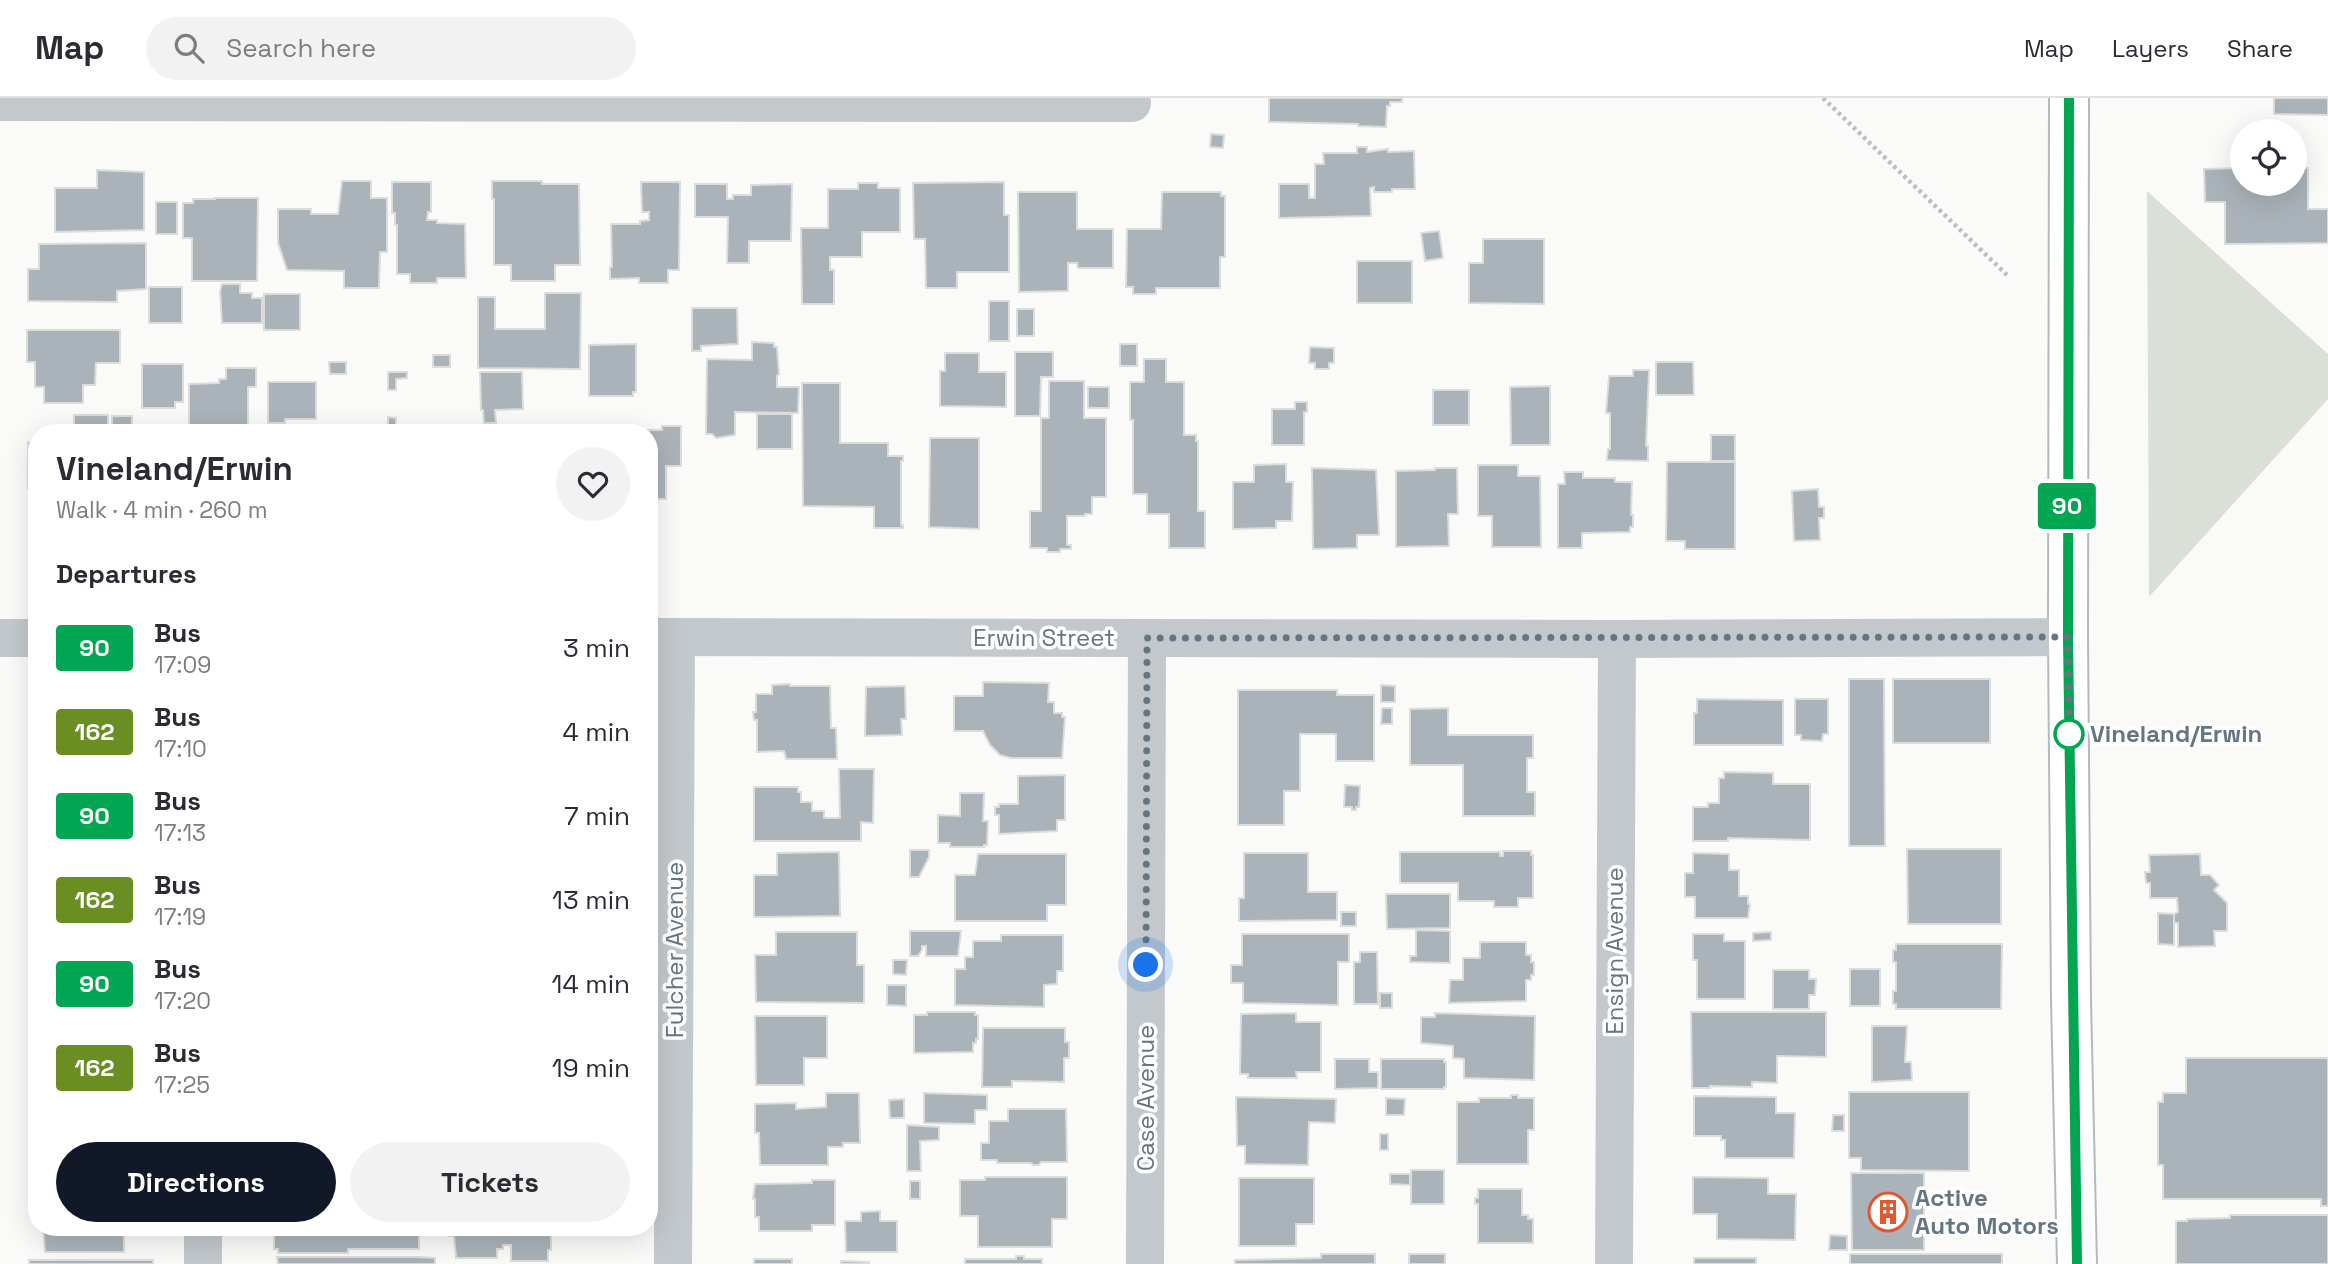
<!DOCTYPE html>
<html lang="en">
<head>
<meta charset="utf-8">
<style>
  :root { --surface:#fff; --page:#f2f2f3; --text:#2b2b33; --muted:#7c7c81; --line:#e1e1e2; --accent:#111827 }
  body { margin:0; font-family:"Space Grotesk",sans-serif; background:var(--page); color:var(--text); height:100vh; display:flex; flex-direction:column; font-size:26px; white-space:nowrap }
  * { box-sizing:border-box; margin:0 }
  p { font-size:23px; color:var(--muted) }
  .icon { flex:none; width:38px; height:38px; fill:none; stroke:currentColor; stroke-width:2; stroke-linecap:round; stroke-linejoin:round }
  .map { position:relative; flex:1; overflow:hidden }
  .sheet { position:absolute; left:28px; top:326px; width:630px; height:812px; display:flex; flex-direction:column; background:var(--surface); border-radius:28px; box-shadow:0 7px 28px #0002 }
  .sheet>* { flex:none }
  .badge { padding:0 14px; border-radius:5px; font-size:24px; line-height:46px }
  .tools { position:absolute; left:2230px; top:21px; display:grid; gap:14px }
  .tools a { display:grid; place-items:center; width:77px; height:77px; border-radius:50%; background:var(--surface); box-shadow:0 7px 28px #0002; font-size:35px }
  .you { position:absolute; width:35px; height:35px; margin:-18px; border:5px solid #fff; border-radius:50%; background:#1a73e8; box-shadow:0 0 0 10px #1a73e833 }
  .map>.badge { position:absolute; translate:-50% -50%; box-shadow:0 0 0 4px #fff }
  h2 { padding:0 28px; font-size:26px; line-height:63px }
  .round { display:grid; place-items:center; flex:none; width:74px; height:74px; border-radius:37px; background:var(--page) }
  .summary { display:flex; align-items:center; justify-content:space-between; height:119px; padding:0 28px }
  h1 { font-size:33px; font-weight:600; line-height:52px }
  .action { display:flex; gap:14px; margin-top:auto; padding:14px 28px }
  .action a { flex:1; height:80px; border-radius:42px; background:var(--accent); color:#fff; font-size:28px; font-weight:600; line-height:80px; text-align:center }
  .action a+a { background:var(--page); color:var(--text) }
  ul { padding:0; list-style:none }
  li { display:flex; align-items:center; gap:21px; height:84px; padding:0 28px }
  li div { flex:1 }
  li b { display:block; font-size:26px }
  li em { font-style:normal }
  li .badge { min-width:77px; font-weight:700; text-align:center }
  header { display:flex; align-items:center; gap:42px; box-sizing:border-box; height:98px; padding:0 35px; background:var(--surface); border-bottom:2px solid var(--line) }
  header strong { font-size:33px }
  nav { display:flex; gap:38px; margin-inline-start:auto; font-size:24px }
  .search { width:490px; height:63px; background:var(--page); display:flex; align-items:center; gap:18px; box-sizing:border-box; padding:0 24px; border-radius:38px; color:var(--muted); font-size:26px }
  .map>svg:first-child { display:block }
</style>
</head>
<body>
<header>
<strong>Map</strong>
<div class="search"><svg class="icon" aria-label="search" viewBox="0 0 24 24"><circle cx="10" cy="10" r="6"/><path d="M15 15l6 6"/></svg>Search here</div>
<nav><a>Map</a><a>Layers</a><a>Share</a></nav>
</header>
<div class="map">
<svg width="2328" height="1166" viewBox="0 0 2328 1166">
  <rect width="100%" height="100%" fill="#fafaf8"/>
  <path fill="#dadfd7" d="M2147,93L2328,256V301L2149,499Z"/>
  <g fill="#aab3b9" stroke="#dcdcda" stroke-width="2">
    <path d="M1269,0H1402V4H1390V8H1387L1386,29L1358,28V26L1269,24Z"/>
    <path d="M2274,0H2328V17L2274,16Z"/>
    <path d="M1211,36L1224,37L1223,50L1210,49Z"/>
    <path d="M1357,49H1367V54L1388,51V54L1414,53L1415,91H1392V94H1374V89L1370,90L1371,118L1279,120V86H1309V100H1315V66H1324L1323,55H1357Z"/>
    <path d="M2242,70V86H2294V70H2308V111H2328V145L2225,146V104H2205L2204,71Z"/>
    <path d="M97,72L144,74V132L55,134V90H97Z"/>
    <path d="M342,83H371V100H387V154H380L379,190H344V173L287,172L278,145V111H311V116H338Z"/>
    <path d="M492,83H542V86H579L580,167H555V183H511V167H494V101H492Z"/>
    <path d="M392,84H431V114H428L427,122H437V125L465,126L466,180H437V185H410V176H397V127H395V115H392Z"/>
    <path d="M641,84H680L679,172H668V185H639V180L610,181V169H612L611,126H640V123L649,122V114H642Z"/>
    <path d="M1004,84V117H1009V174H957V190H926L925,141H914L913,85Z"/>
    <path d="M858,85H878V90H900V134H862V159H830V172H834V206H802L801,130H828V91H858Z"/>
    <path d="M695,86H727V101H733V97H751V87L792,86L791,143H749V165H727L728,119H695Z"/>
    <path d="M1018,94H1077V131H1113V170H1078L1077,165H1068V193L1019,194Z"/>
    <path d="M1162,94H1221V98H1225V159H1220V190H1156V196H1133V189H1126L1127,131H1161Z"/>
    <path d="M215,100H258L257,183H192V140H183V105H193V101H215Z"/>
    <rect x="156" y="104" width="21" height="32"/>
    <path d="M1439,133L1443,160L1425,163L1421,135Z"/>
    <path d="M1483,141H1544V206L1469,205V165H1483Z"/>
    <path d="M146,145V191L117,193V204L28,203V171H39V146Z"/>
    <rect x="1357" y="163" width="55" height="42"/>
    <path d="M222,186H240V195H252V200H262V225H222L220,193Z"/>
    <rect x="149" y="189" width="33" height="36"/>
    <path d="M545,195H581L580,271L478,270V199H495V231H545Z"/>
    <rect x="264" y="196" width="36" height="36"/>
    <rect x="989" y="203" width="20" height="40"/>
    <path d="M692,210H737L738,246L701,248V253H692Z"/>
    <rect x="1017" y="211" width="17" height="27"/>
    <path d="M27,232H120V265H96L95,287H83V305H44V289H35V264H27Z"/>
    <path d="M752,244L774,245V249H777L779,276L777,278V289H799L798,315L735,314V337L716,340L712,336H706L707,261L752,262Z"/>
    <path d="M636,246V294H633V298H589V247Z"/>
    <rect x="1120" y="246" width="17" height="22"/>
    <path d="M1310,249L1334,250V265H1329V271H1315V265H1309Z"/>
    <path d="M1015,254H1053V279H1041L1040,318H1015Z"/>
    <path d="M945,255H979V274H1006V309L940,308V273H945Z"/>
    <rect x="433" y="257" width="17" height="12"/>
    <path d="M1144,261H1166V284H1184V337H1196V343H1198V413H1205V450H1169V416H1147V396H1133V322H1130V284H1144Z"/>
    <path d="M329,264H346V276H330Z"/>
    <path d="M1656,264H1693L1694,297H1656Z"/>
    <path d="M142,266H183V304H175V310H142Z"/>
    <path d="M226,270H256V289H248V334H189V286L219,285V281H226Z"/>
    <path d="M1633,272H1649L1646,348H1648V363L1607,362L1608,351H1610V315H1606L1609,278H1633Z"/>
    <path d="M388,274H407V280L396,281V292H388Z"/>
    <path d="M480,274H522L523,311L495,312L496,325H484L483,312H481Z"/>
    <path d="M1049,283H1084V320H1106V399H1092V416H1085V418H1067V447H1071V451H1060V454H1047V450H1030V413H1041V320H1049Z"/>
    <path d="M268,284H316V321H285V325H268Z"/>
    <path d="M802,285H840V345H888V358H903V363H901V427H903V430H874V409L803,408Z"/>
    <path d="M1550,288V347H1511L1510,289Z"/>
    <rect x="1088" y="289" width="21" height="21"/>
    <rect x="1433" y="292" width="36" height="35"/>
    <path d="M1295,304H1307V314H1304V347H1272V311H1295Z"/>
    <rect x="757" y="316" width="35" height="35"/>
    <rect x="74" y="317" width="34" height="17"/>
    <rect x="112" y="318" width="20" height="16"/>
    <path d="M388,319L396,320V334H388Z"/>
    <path d="M662,328H681V368H666V401H649V334H616L615,332H662Z"/>
    <rect x="399" y="329" width="13" height="5"/>
    <path d="M289,331V334H269V332Z"/>
    <rect x="1711" y="337" width="24" height="26"/>
    <path d="M930,340H979V431L929,429Z"/>
    <rect x="28" y="344" width="9" height="47"/>
    <path d="M1667,364H1735V451H1685V443H1666Z"/>
    <path d="M1286,366V384H1293L1292,423H1276V430L1233,431V384H1254V367Z"/>
    <path d="M1478,367H1518V378H1540L1541,449H1492V418H1478Z"/>
    <path d="M1312,370L1376,372L1379,437H1357V450L1313,451Z"/>
    <path d="M1435,370H1457L1458,416H1448L1449,448L1396,449V373L1435,372Z"/>
    <path d="M1564,374H1583V380H1615V384H1632L1631,417H1633V429H1630V434L1582,435V450H1558V386H1565Z"/>
    <path d="M1818,391L1819,409H1824V420H1819L1820,442L1794,443L1792,393Z"/>
    <path d="M1849,581H1884L1885,748H1849Z"/>
    <rect x="1893" y="581" width="97" height="64"/>
    <path d="M983,584L1049,585L1048,604H1054V615H1062V619H1065L1062,660H1011L1000,657L990,647L983,633H954V598H983Z"/>
    <path d="M790,586V588H830L831,630H836L837,661H786L784,653L757,654V622H754L753,614H756V596H772V587Z"/>
    <path d="M1381,587L1395,588V604H1381Z"/>
    <path d="M905,588L906,621H901L902,637L865,638L866,589Z"/>
    <path d="M1238,592H1337V597H1374V663H1336V636H1300V693H1284V727H1238Z"/>
    <path d="M1697,601L1783,602V647H1694V615H1697Z"/>
    <path d="M1795,601H1828V636H1823L1822,643L1801,642V637H1795Z"/>
    <path d="M1382,610H1392V626H1381Z"/>
    <path d="M1448,610V637H1533V660H1527V694H1535V718H1463V667H1410V611Z"/>
    <path d="M839,671H874L873,725L861,724V743H754V689H798V694H801V704H812V713H824V720H840Z"/>
    <path d="M1724,674L1773,675V686H1810V742L1728,740V743H1693V709H1708V705H1719V680H1724Z"/>
    <path d="M1065,677V722H1057V733L999,736V717H995V709H999V706H1018V678Z"/>
    <path d="M1345,687L1360,688L1359,709H1356V712H1352V709H1344Z"/>
    <path d="M960,695H984L983,723H988L987,747H984V749H950V745H938V717L960,718Z"/>
    <path d="M1907,751H2001V826H1908Z"/>
    <path d="M910,752H929V759L919,779H910Z"/>
    <path d="M1503,753H1531V757H1533V800H1518V809H1494V803H1458V785H1400V754H1500V758H1503Z"/>
    <path d="M839,754L840,818L754,819V777H777V755Z"/>
    <path d="M1244,755H1308V794H1337V822L1239,823V800H1244Z"/>
    <path d="M1693,755L1729,756V772H1739V798H1748V806H1750L1748,820H1695V799H1685V775H1693Z"/>
    <path d="M978,756H1066V807H1047V823H955V777H975Z"/>
    <path d="M2200,756L2201,777H2210L2219,787L2214,792L2227,805V833H2214L2215,848L2178,849V825H2174V816L2178,814L2177,800H2150V785H2146L2145,774H2150L2149,757Z"/>
    <rect x="34" y="774" width="3" height="35"/>
    <path d="M1386,796H1450V830L1387,831Z"/>
    <rect x="1341" y="814" width="15" height="14"/>
    <path d="M2158,815L2174,816V847L2158,846Z"/>
    <path d="M1416,832L1450,833V865L1410,864V858H1416Z"/>
    <path d="M910,833H961L958,858H926V848H922V852L918,858H910Z"/>
    <path d="M776,834H857V867H864V905L756,904L755,857H776Z"/>
    <path d="M1771,834V842L1753,843V835Z"/>
    <path d="M1242,836H1349V864H1338V907L1243,905V885H1231V867H1242Z"/>
    <path d="M1693,836H1724V843H1745V901H1697V862H1693Z"/>
    <path d="M1001,837H1063V873H1057V886L1044,887V909L955,907V871H965V859H973V843H1001Z"/>
    <path d="M1480,844H1526V857H1531V864H1534V877H1531V882H1526V903L1449,905L1450,882H1463V860H1480Z"/>
    <path d="M1896,846H2002L2001,911H1896V906H1893V893H1896V864H1893V852H1896Z"/>
    <path d="M1360,854H1377L1378,906H1354V864H1360Z"/>
    <path d="M893,862H907L906,877L893,876Z"/>
    <rect x="1850" y="871" width="30" height="37"/>
    <path d="M1773,872H1809V881H1816L1815,897H1809V911H1773Z"/>
    <path d="M887,887H906V908L887,907Z"/>
    <rect x="1380" y="895" width="12" height="15"/>
    <path d="M927,914H975V917H978V941H976V945H973V954L914,955V917H927Z"/>
    <path d="M1691,914H1826V959L1777,958V985L1752,984V989L1710,988V990H1692Z"/>
    <path d="M1296,915V924H1321V974H1296L1297,980H1248V976H1240L1241,916Z"/>
    <path d="M1435,915L1535,918L1534,982L1464,980V961L1453,960V948L1421,945V919H1435Z"/>
    <path d="M755,918H827V960H804V987H756Z"/>
    <path d="M1872,928H1907L1905,964H1911L1912,982L1872,984Z"/>
    <path d="M983,930H1065V944H1069V960H1064V984L1012,983V989H982Z"/>
    <path d="M2186,960H2328V1108H2321V1101H2163V1067H2158V1004H2163V995H2186Z"/>
    <path d="M1335,961H1369V974H1378V990L1335,991Z"/>
    <path d="M1381,961H1444V964H1446V989H1444V991H1381Z"/>
    <path d="M1849,994H1969V1073L1861,1072V1060H1849Z"/>
    <path d="M826,995H859L860,1045H843V1049H828V1067H760L759,1035H755V1006L796,1005V1011L826,1009Z"/>
    <path d="M924,995L987,997V1012H975V1026L924,1025Z"/>
    <path d="M1511,997H1518V1000H1534V1032H1528V1066H1457V1004H1479V1000H1511Z"/>
    <path d="M1694,998L1776,999V1015H1795L1794,1060H1725V1042H1721V1038H1694Z"/>
    <path d="M1236,999L1336,1001L1335,1025L1309,1024L1308,1067L1245,1066V1048H1237Z"/>
    <path d="M1386,1000L1405,1001L1404,1017H1386Z"/>
    <path d="M904,1001V1020H890L889,1002Z"/>
    <path d="M1008,1011H1066L1067,1064H1041L1039,1067H1033L1031,1065H997V1062H981V1045H989V1023H1008Z"/>
    <path d="M1833,1017H1844V1033H1832Z"/>
    <path d="M907,1027L939,1029V1042L920,1043L921,1073H907Z"/>
    <rect x="1380" y="1036" width="8" height="16"/>
    <rect x="1411" y="1072" width="33" height="34"/>
    <path d="M1851,1075H1924V1152H1852Z"/>
    <path d="M1390,1076H1410V1087L1390,1086Z"/>
    <path d="M985,1079H1067V1121H1052V1149H978V1118H960V1082H985Z"/>
    <path d="M1693,1079L1768,1080V1096H1796L1795,1142L1717,1141V1116H1693Z"/>
    <path d="M1239,1080H1314V1126H1296V1148H1239Z"/>
    <path d="M812,1082H835V1127H812V1133H759V1119H755V1101H753L755,1086L812,1085Z"/>
    <rect x="910" y="1083" width="10" height="18"/>
    <path d="M1478,1091H1522V1117H1528V1121H1533V1145H1478V1106H1475V1100H1478Z"/>
    <path d="M880,1113V1123H897V1154H846L845,1123H861V1114Z"/>
    <path d="M2230,1117H2328V1166H2176V1123H2187V1121L2230,1120Z"/>
    <path d="M43,1129H124V1154H45Z"/>
    <path d="M274,1129H419V1151H348V1155H278V1151H274Z"/>
    <path d="M449,1129H551V1152H548V1163H511V1147H503V1151H497V1160H456L454,1138H449Z"/>
    <path d="M1830,1137L1847,1138V1152H1829Z"/>
    <path d="M1321,1156H1375V1166H1235V1162L1321,1160Z"/>
    <rect x="1409" y="1156" width="36" height="10"/>
    <rect x="1850" y="1156" width="152" height="10"/>
    <path d="M1016,1158H1024V1161H1042V1166H965V1161H1016Z"/>
    <path d="M277,1159H418L435,1160V1166H278Z"/>
    <rect x="1694" y="1160" width="62" height="6"/>
    <rect x="754" y="1161" width="38" height="5"/>
    <rect x="29" y="1162" width="124" height="4"/>
    <path d="M841,1163L869,1164V1166H841Z"/>
  </g>
  <g fill="none" stroke-linecap="round" stroke-linejoin="round">
    <defs>
      <path id="secondary" d="M2069,0L2068,539L2071,902L2077,1166"/>
    </defs>
    <use href="#secondary" stroke="#b3babf" stroke-width="42"/>
    <path stroke="#bbbfc2" stroke-width="4.5" stroke-dasharray="3.5 3.5" stroke-linecap="butt" d="M1823,0L2007,177"/>
    <g stroke="#c3c8cc" stroke-width="38">
      <path d="M0,4L1132,5"/>
      <path d="M649,539L1617,541L2068,539"/>
      <path d="M0,540H37"/>
      <path d="M203,1166V1129"/>
      <path d="M673,1166L676,539"/>
      <path d="M1145,1166L1147,540"/>
      <path d="M1614,1166L1617,541"/>
    </g>
    <use href="#secondary" stroke="#fff" stroke-width="38"/>
  </g>
  <g fill="none" stroke-linecap="round" stroke-linejoin="round">
    <defs>
      <path id="line" d="M2069,0L2068,539L2077,1166"/>
    </defs>
    <use href="#line" stroke="#fff" stroke-width="16"/>
    <use href="#line" stroke="#00a651" stroke-width="10"/>
    <path stroke="#657683" stroke-width="7" stroke-dasharray="0 12.6" d="M1146,867L1147,540L2068,539L2069,648V636"/>
  </g>
  <defs>
    <symbol id="building-ring" viewBox="-11 -11 22 22"><circle r="9.5" fill="#fff" stroke="#e4572e" stroke-width="1.5"/><path d="M-4-6H4V6H1V3H-1V6H-4ZM-2.5-4.3h1.7v1.8h-1.7ZM.8-4.3h1.7v1.8H.8ZM-2.5-1h1.7V.8h-1.7ZM.8-1h1.7V.8H.8Z" fill="#e4572e"/></symbol>
  </defs>
  <g fill-rule="evenodd">
    <use href="#building-ring" x="1866" y="1092" width="44" height="44"/>
  </g>
  <circle fill="#fff" stroke="#00a651" stroke-width="3.5" cx="2069" cy="636" r="14"/>
  <g text-anchor="middle" stroke-width="7" stroke-linejoin="round" paint-order="stroke">
    <g font-size="24" fill="#657683" stroke="#fff">
      <text x="1044" y="548">Erwin Street</text>
      <text transform="translate(675 852) rotate(-90)" y="8">Fulcher Avenue</text>
      <text transform="translate(1615 853) rotate(-90)" y="8">Ensign Avenue</text>
      <text transform="translate(1146 1000) rotate(-90)" y="8">Case Avenue</text>
    </g>
    <g font-size="24" font-weight="bold" fill="#657683" stroke="#fff" text-anchor="start">
      <text x="2090" y="644">Vineland/Erwin</text>
    </g>
    <g font-size="24" font-weight="bold" fill="#657683" stroke="#fff" text-anchor="start">
      <text x="1915" y="1108">Active<tspan x="1915" dy="28">Auto Motors</tspan></text>
    </g>
  </g>
</svg>
<div class="tools">
<a><svg class="icon" aria-label="locate" viewBox="0 0 24 24"><circle cx="12" cy="12" r="6"/><path d="M12 2v4M12 18v4M2 12h4M18 12h4"/></svg></a>
</div>
<div class="you" style="left:1146px;top:867px"></div>
<b class="badge" style="left:2067px;top:408px;background:#00a651;color:#fff">90</b>
<section class="sheet">
<div class="summary"><div><h1>Vineland/Erwin</h1><p>Walk · 4 min · 260 m</p></div><a class="round"><svg class="icon" aria-label="heart" viewBox="0 0 24 24"><path d="M12 20l-8-8c-3-5 5-10 8-4 3-6 11-1 8 4z"/></svg></a></div>
<h2>Departures</h2>
<ul>
<li><span class="badge" style="background:#00a651;color:#fff">90</span><div><b>Bus</b><p>17:09</p></div><em>3 min</em></li>
<li><span class="badge" style="background:#6b8e23;color:#fff">162</span><div><b>Bus</b><p>17:10</p></div><em>4 min</em></li>
<li><span class="badge" style="background:#00a651;color:#fff">90</span><div><b>Bus</b><p>17:13</p></div><em>7 min</em></li>
<li><span class="badge" style="background:#6b8e23;color:#fff">162</span><div><b>Bus</b><p>17:19</p></div><em>13 min</em></li>
<li><span class="badge" style="background:#00a651;color:#fff">90</span><div><b>Bus</b><p>17:20</p></div><em>14 min</em></li>
<li><span class="badge" style="background:#6b8e23;color:#fff">162</span><div><b>Bus</b><p>17:25</p></div><em>19 min</em></li>
</ul>
<div class="action"><a>Directions</a><a>Tickets</a></div>
</section>
</div>
</body>
</html>
